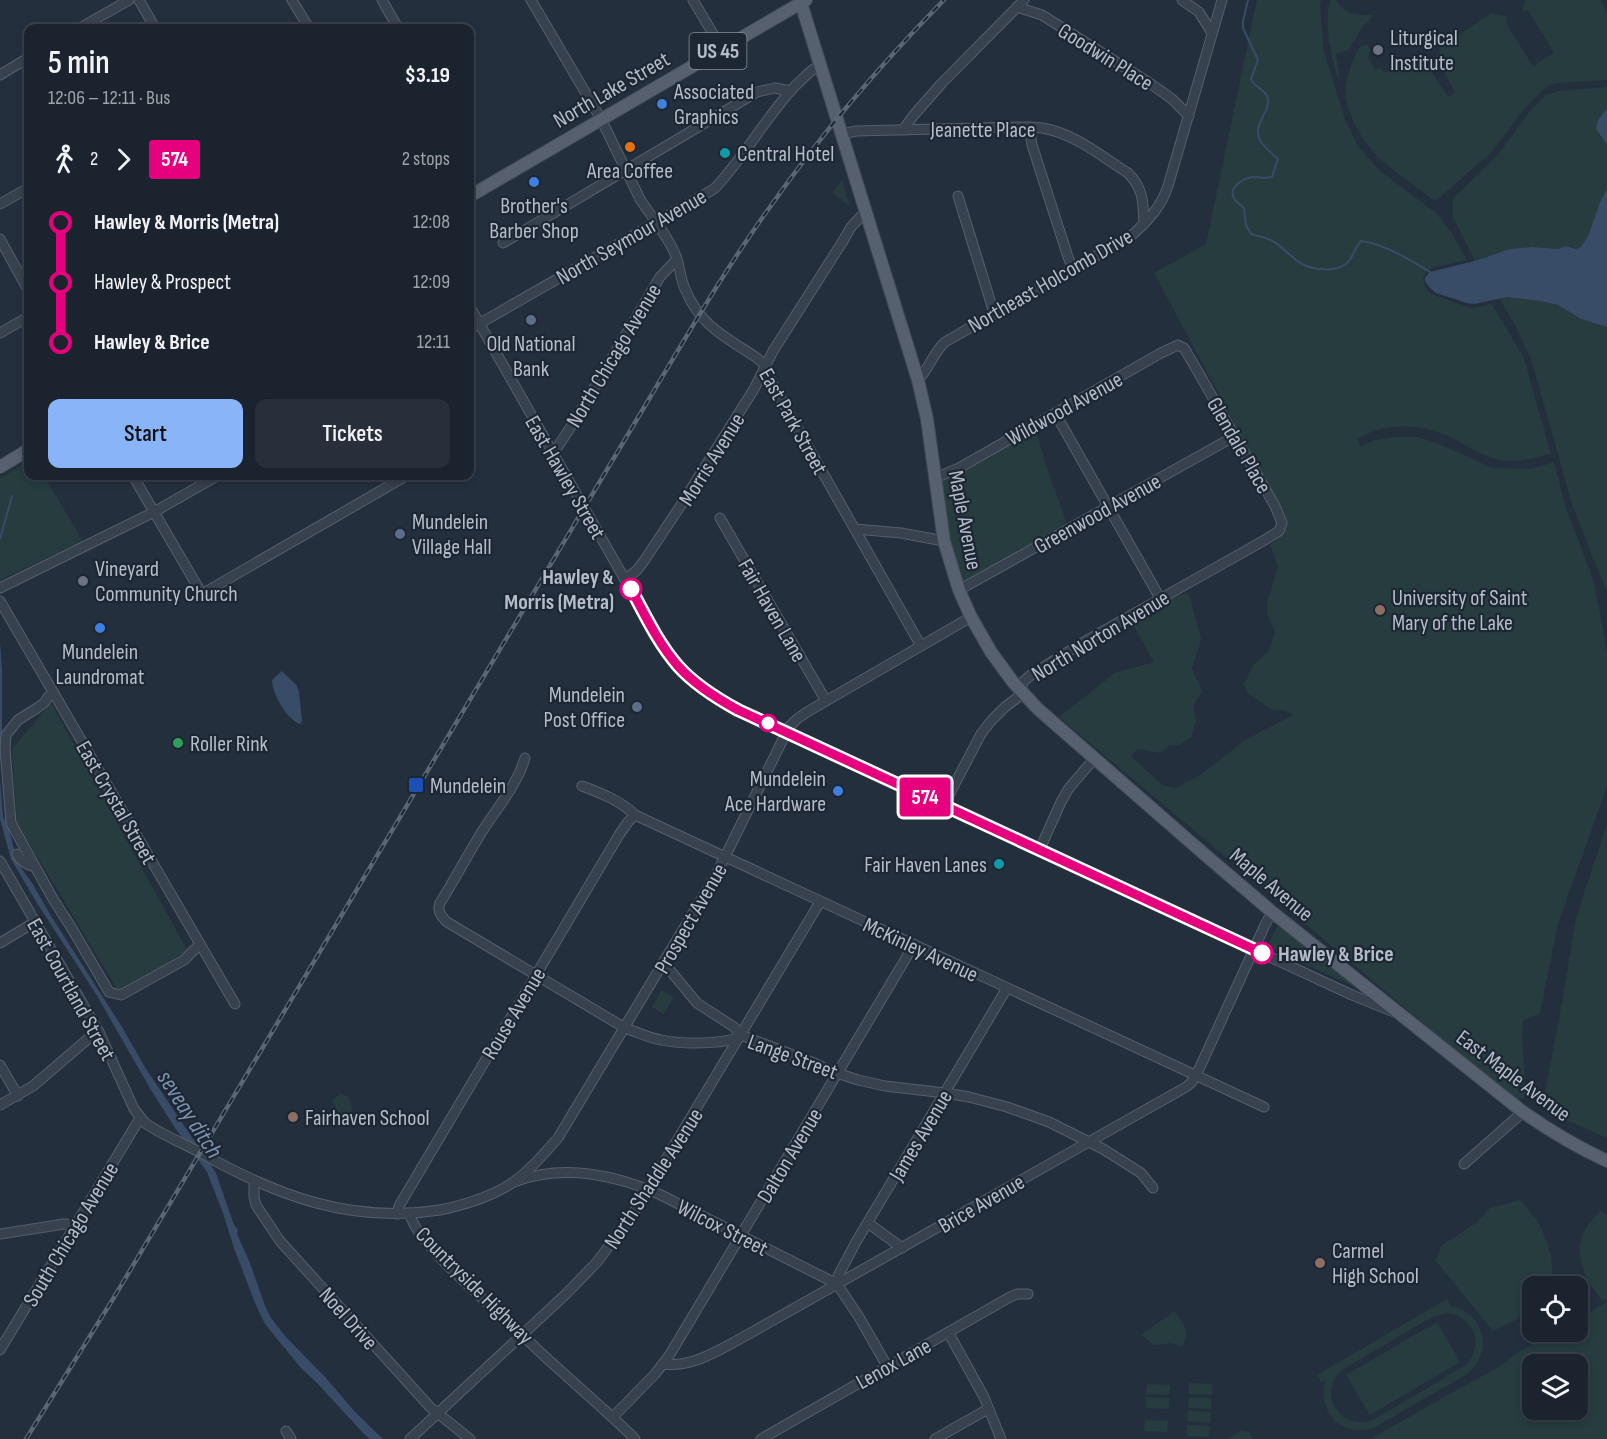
<!DOCTYPE html>
<html lang="en">
<head>
<meta charset="utf-8">
<style>
  :root { --surface:#1b232e; --page:#282f3a; --text:#f1f3f6; --muted:#a0a4aa; --line:#39404a; --accent:#8ab4f8 }
  body { margin:0; font-family:"Sofia Sans Condensed",sans-serif; background:var(--page); color:var(--text); height:100vh; display:flex; flex-direction:column; font-size:22px; white-space:nowrap }
  * { box-sizing:border-box; margin:0 }
  p { font-size:20px; color:var(--muted) }
  .icon { flex:none; width:33px; height:33px; fill:none; stroke:currentColor; stroke-width:2; stroke-linecap:round; stroke-linejoin:round }
  .map { position:relative; flex:1; overflow:hidden }
  .drawer { position:absolute; left:24px; top:24px; width:450px; height:456px; display:flex; flex-direction:column; background:var(--surface); border-radius:12px; box-shadow:0 3px 9px #0003,0 0 0 2px var(--line) }
  .drawer>* { flex:none }
  .badge { padding:0 12px; border-radius:4px; font-size:21px; line-height:39px }
  .buttons { position:absolute; left:1522px; top:1276px; display:grid; gap:12px }
  .buttons a { display:grid; place-items:center; width:66px; height:66px; border-radius:12px; background:var(--surface); box-shadow:0 3px 9px #0003,0 0 0 2px var(--line); font-size:30px }
  .map>.badge { position:absolute; translate:-50% -50%; box-shadow:0 0 0 3px #fff }
  .legs { display:flex; align-items:center; gap:9px; height:66px; padding:0 24px; font-size:20px }
  .legs p { margin-inline-start:auto }
  .head { display:flex; align-items:center; justify-content:space-between; height:102px; padding:0 24px }
  h1 { font-size:33px; font-weight:600; line-height:45px }
  .action { display:flex; gap:12px; margin-top:auto; padding:12px 24px }
  .action a { flex:1; height:69px; border-radius:12px; background:var(--accent); color:#111; font-size:24px; font-weight:600; line-height:69px; text-align:center }
  .action a+a { background:var(--page); color:var(--text) }
  ul { padding:0 24px; list-style:none }
  li { display:flex; align-items:center; gap:21px; height:60px; font-size:22px }
  li i { display:grid; place-items:center; width:9px; height:100%; margin:0 8px; background:currentColor }
  li i::after { content:''; width:15px; height:15px; margin:-8px; border:4px solid; border-radius:50%; background:var(--surface) }
  li p { margin-inline-start:auto }
  li:first-child i { background:linear-gradient(#0000 50%,currentColor 0) }
  li:last-child i { background:linear-gradient(currentColor 50%,#0000 0) }
  .map>svg:first-child { display:block }
</style>
</head>
<body>
<div class="map">
<svg width="1607" height="1439" viewBox="0 0 1607 1439">
  <rect width="100%" height="100%" fill="#242f3e"/>
  <g fill="#263c3f" fill-rule="evenodd">
    <path d="M1257,0H1321L1320,5L1324,52L1346,122L1359,147L1379,170L1436,213L1451,232L1467,260L1434,267L1425,273L1423,279L1425,288L1431,294L1471,308L1492,304L1524,358L1551,454C1534,458 1517,463 1500,460C1482,456 1466,445 1450,437C1419,423 1387,422 1357,439L1360,447L1375,440L1395,437H1418L1437,443L1492,468L1532,469L1554,462L1565,505L1594,582L1607,651V786L1558,924L1540,1013L1523,1021L1522,1038L1526,1096L1516,1101L1059,717L1115,673L1154,662L1132,623L1176,595L1189,594L1201,639L1192,668L1202,691L1193,706L1196,720L1192,736L1179,745H1170L1161,753L1137,749L1131,756L1162,785L1176,788L1202,774L1245,740L1293,715L1283,710H1273L1248,694L1244,684L1254,664L1268,652L1275,632L1267,614V603L1278,566L1270,545L1284,534L1287,521L1154,273L1206,244Z"/>
    <path d="M1330,0H1335C1346,15 1356,15 1374,15L1362,28L1348,50L1336,54L1340,80L1337,76C1330,51 1324,25 1330,0Z"/>
    <path d="M1525,0H1601L1607,13V80L1555,83L1546,87L1524,109L1491,153L1435,201C1417,187 1397,174 1380,159C1365,144 1350,121 1346,99C1343,85 1352,59 1360,47L1367,44L1370,50L1368,58L1375,69L1379,68L1385,72H1409L1426,63L1448,97L1455,93L1437,57L1440,52L1439,45L1459,35L1491,13L1506,16L1507,25L1533,66L1554,53L1528,10L1523,12Z"/>
    <path d="M1607,87V109L1602,113L1597,123L1599,135L1607,145V189L1600,202L1588,236L1581,247L1576,249L1566,246L1558,249L1532,247L1510,249L1475,261L1453,217V198L1497,156L1529,112L1546,95L1558,91Z"/>
    <path d="M842,179L850,206L833,193Z"/>
    <path d="M1506,297L1540,301L1558,305L1581,319L1607,327V593L1572,504L1532,362L1515,325L1499,298Z"/>
    <path d="M1034,425L1049,474L1069,529L970,584L961,580L947,553L936,486L948,474Z"/>
    <path d="M28,462V476H44L83,541L0,580V478Z"/>
    <path d="M51,703L187,950L139,983L120,994L17,823L12,749Z"/>
    <path d="M1607,824V1138L1542,1109L1563,997L1576,918Z"/>
    <path d="M1279,922L1368,993L1272,949L1273,945L1269,943Z"/>
    <path d="M661,990L674,997L664,1014L652,1007Z"/>
    <path d="M340,1094L349,1097L353,1114L350,1122L346,1124L332,1101Z"/>
    <path d="M1520,1200L1537,1220L1546,1239L1551,1256L1553,1275L1546,1287H1533V1304L1531,1307L1515,1320L1493,1331L1436,1261L1441,1246L1476,1223L1490,1208Z"/>
    <path d="M1600,1211L1607,1215V1299L1604,1301C1589,1288 1578,1265 1580,1244C1582,1231 1591,1220 1600,1211Z"/>
    <path d="M1447,1299L1451,1306C1487,1314 1495,1356 1464,1376L1373,1428C1341,1438 1318,1412 1325,1381L1321,1382L1317,1375ZM1447,1313C1475,1317 1485,1346 1465,1366L1371,1421C1338,1429 1317,1393 1342,1370L1432,1317Z"/>
    <path d="M1607,1302V1439H1370L1507,1362L1511,1357L1555,1332H1578V1319ZM1533,1365H1578V1410H1533Z"/>
    <path d="M1175,1311C1183,1325 1192,1331 1182,1347L1172,1343L1154,1345L1141,1335Z"/>
    <path d="M1437,1322L1460,1362L1370,1415L1346,1375Z"/>
    <path d="M1189,1383L1212,1384V1395L1189,1394Z"/>
    <path d="M1147,1384L1170,1385L1169,1395L1146,1394Z"/>
    <path d="M1146,1397L1169,1398V1409L1146,1408Z"/>
    <path d="M1189,1397L1211,1398V1409L1188,1408Z"/>
    <path d="M1188,1411L1211,1412L1210,1423L1187,1421Z"/>
    <path d="M1145,1420L1168,1421L1167,1432L1144,1431Z"/>
    <path d="M1187,1425L1210,1426L1209,1437L1187,1436Z"/>
    <path d="M1242,1430L1249,1432L1253,1439H1227Z"/>
  </g>
  <g fill="#394c67">
    <path d="M1607,109V145L1596,129C1597,121 1601,114 1607,109Z"/>
    <path d="M1607,189V327L1581,319L1558,305L1540,301L1507,297L1474,304L1467,303L1436,293L1430,288L1425,281V278L1430,272L1475,261L1510,249L1532,247L1558,249L1566,246L1576,249L1581,247L1588,236L1600,202Z"/>
    <path d="M0,642L2,670V733L0,746Z"/>
    <path d="M282,671L297,686L299,692L302,721L300,724C287,720 272,693 272,680Z"/>
    <path d="M0,780L3,817L9,829L17,862L32,883L51,916L122,1027L146,1069L216,1173L234,1225L238,1230L237,1234L250,1263L265,1306L271,1318L285,1336L326,1378L355,1412L383,1439H370L364,1434L318,1384L300,1367L265,1324L255,1303L234,1248L223,1213L207,1172L175,1128L151,1090L96,994L37,903L11,859L0,819Z"/>
  </g>
  <g fill="none" stroke-linecap="round" stroke-linejoin="round">
    <g stroke="#394c67" stroke-width="2">
      <path d="M1248,0L1243,21V28L1258,60L1251,79C1254,87 1264,89 1267,96C1273,112 1250,123 1261,142C1265,148 1273,154 1278,159L1272,177C1265,179 1260,177 1253,177C1244,178 1228,187 1234,198C1236,202 1241,205 1244,208L1246,225L1251,234C1259,236 1268,238 1274,242C1285,248 1293,260 1304,265C1316,270 1335,272 1346,264C1353,258 1355,247 1361,241C1387,245 1408,259 1430,272"/>
      <path d="M0,539L12,496"/>
    </g>
    <defs>
      <g id="minor">
        <path d="M139,0L155,28"/>
        <path d="M292,0L309,28"/>
        <path d="M382,0L398,28"/>
        <path d="M531,0L601,119L640,199C651,217 667,234 675,254C680,265 680,278 685,289C700,326 726,337 757,358L763,363L773,385L921,646"/>
        <path d="M693,0L722,49"/>
        <path d="M1182,0L1199,12L1212,33"/>
        <path d="M1017,7L1042,15L1151,84L1172,99L1189,116"/>
        <path d="M80,28L129,0"/>
        <path d="M0,75L28,58"/>
        <path d="M1029,127L1032,145L1068,257L1073,269"/>
        <path d="M903,130L913,116L942,83L1024,0"/>
        <path d="M842,134L856,131L1018,127C1026,127 1034,127 1042,128C1074,133 1101,156 1128,173C1144,189 1143,203 1144,224"/>
        <path d="M958,196L994,313"/>
        <path d="M0,204L28,188"/>
        <path d="M0,239L28,290"/>
        <path d="M503,243L757,92L775,88L791,91"/>
        <path d="M470,307L657,636C681,672 701,690 738,710L1352,995L1394,1012"/>
        <path d="M470,329L714,189C744,158 765,118 795,86C803,79 810,70 820,65"/>
        <path d="M0,333L28,317"/>
        <path d="M918,380C929,369 933,353 945,342L1131,236C1148,221 1161,207 1168,186L1222,0"/>
        <path d="M1055,413L1160,598"/>
        <path d="M553,454L572,425L660,277L677,259"/>
        <path d="M133,476L202,594L406,476"/>
        <path d="M935,478L959,468L1161,353L1178,345L1184,348L1194,365L1275,506L1282,523L1279,531L1263,541L1089,639L1032,674L1024,681L1017,698L1005,707L991,721L981,734L950,793L945,806"/>
        <path d="M720,518L826,701"/>
        <path d="M855,529L901,533L944,541"/>
        <path d="M625,580L637,570L644,561L679,508L754,389L773,351L843,241L851,227L866,211"/>
        <path d="M0,588L154,512L217,476"/>
        <path d="M959,590L1235,436"/>
        <path d="M0,601L235,1004"/>
        <path d="M54,693L48,697L44,703L37,708L18,720L6,735L5,749L11,823L53,899L71,927L109,992L121,995L184,960L196,948"/>
        <path d="M525,758C517,785 498,807 483,830C468,854 455,879 440,903C437,911 441,916 447,922L625,1028C637,1032 649,1038 661,1040C679,1044 725,1045 741,1036"/>
        <path d="M582,786C601,793 621,801 635,815L1264,1107"/>
        <path d="M1040,849L1061,802L1069,788L1094,759"/>
        <path d="M17,854C20,861 27,865 35,867"/>
        <path d="M0,861L99,1032L134,1109L145,1123C162,1135 183,1143 201,1153C277,1196 352,1224 440,1210C464,1205 491,1197 512,1183C529,1171 544,1154 558,1138L717,873L789,727L797,719L807,712L971,617"/>
        <path d="M0,943L35,922"/>
        <path d="M664,963L697,1003L734,1027L741,1035L814,1063L831,1071L858,1080L885,1086L945,1093L969,1097L1007,1107L1049,1122L1103,1149L1141,1173L1153,1188"/>
        <path d="M0,1065L18,1096"/>
        <path d="M0,1105L33,1086L89,1038L99,1032"/>
        <path d="M1464,1164L1523,1112"/>
        <path d="M254,1181V1197L256,1205L280,1241L430,1407L470,1439"/>
        <path d="M517,1181C565,1164 617,1175 661,1195L837,1284L859,1317L887,1366"/>
        <path d="M397,1214L399,1206L619,835L628,822L635,815"/>
        <path d="M410,1214C415,1240 476,1292 497,1312C519,1331 539,1352 561,1371C586,1394 611,1415 635,1439"/>
        <path d="M868,1223L902,1248"/>
        <path d="M0,1234L64,1224L75,1225"/>
        <path d="M837,1284L838,1276L856,1242L1007,988"/>
        <path d="M948,1332L984,1397L1001,1439"/>
        <path d="M0,1350L140,1118"/>
        <path d="M663,1364C693,1368 721,1349 747,1335L1186,1087L1192,1082L1200,1067L1265,925L1272,912"/>
        <path d="M613,1417L655,1374L669,1356L906,958L913,944"/>
        <path d="M286,1431L291,1439"/>
        <path d="M410,1439L566,1294L597,1262L633,1214L820,902"/>
        <path d="M761,1439L1010,1297L1017,1294H1028"/>
        <path d="M935,1439L988,1409"/>
      </g>
      <g id="major">
        <path d="M800,0L918,380L927,419L944,541L959,590L971,617L991,652L1013,682L1038,709L1203,853L1272,912L1523,1112C1550,1131 1577,1147 1607,1161"/>
        <path d="M470,196L806,0"/>
        <path d="M0,467L28,450"/>
      </g>
    </defs>
    <use href="#minor" stroke="#565f6c" stroke-width="11"/>
    <use href="#major" stroke="#414a57" stroke-width="14"/>
    <use href="#minor" stroke="#38414e" stroke-width="9"/>
    <use href="#major" stroke="#56606e" stroke-width="12"/>
    <defs>
      <path id="rail" d="M26,1439L113,1299L655,389C692,327 728,265 770,207C822,133 881,64 944,0"/>
    </defs>
    <use href="#rail" stroke="#5a6575" stroke-width="4.5"/>
    <use href="#rail" stroke="#1d2633" stroke-width="2" stroke-dasharray="7" stroke-linecap="butt"/>
  </g>
  <g fill="none" stroke-linecap="round" stroke-linejoin="round">
    <defs>
      <path id="line-1" d="M631,589C645,615 658,643 678,666C695,685 716,698 738,710L1262,953"/>
    </defs>
    <use href="#line-1" stroke="#fff" stroke-width="14"/>
    <use href="#line-1" stroke="#e6007e" stroke-width="9"/>
  </g>
  <g fill="#6b7280" stroke="#1d2633" stroke-width="2">
    <circle cx="1378" cy="50" r="6"/>
    <circle cx="83" cy="581" r="6"/>
  </g>
  <g fill="#3f7fe0" stroke="#1d2633" stroke-width="2">
    <circle cx="662" cy="104" r="6"/>
    <circle cx="534" cy="182" r="6"/>
    <circle cx="100" cy="628" r="6"/>
    <circle cx="838" cy="791" r="6"/>
  </g>
  <circle fill="#e8710a" stroke="#1d2633" stroke-width="2" cx="630" cy="147" r="6"/>
  <g fill="#0f9aa8" stroke="#1d2633" stroke-width="2">
    <circle cx="725" cy="153" r="6"/>
    <circle cx="999" cy="864" r="6"/>
  </g>
  <g fill="#5c6f8a" stroke="#1d2633" stroke-width="2">
    <circle cx="531" cy="320" r="6"/>
    <circle cx="400" cy="534" r="6"/>
    <circle cx="637" cy="707" r="6"/>
  </g>
  <g fill="#fff" stroke="#e6007e" stroke-width="3">
    <circle cx="631" cy="589" r="10"/>
    <circle cx="768" cy="723" r="8"/>
    <circle cx="1262" cy="953" r="10"/>
  </g>
  <g fill="#8d6e63" stroke="#1d2633" stroke-width="2">
    <circle cx="1380" cy="610" r="6"/>
    <circle cx="293" cy="1117" r="6"/>
    <circle cx="1320" cy="1263" r="6"/>
  </g>
  <circle fill="#2e9e5b" stroke="#1d2633" stroke-width="2" cx="178" cy="743" r="6"/>
  <rect fill="#1a4fb4" stroke="#1d2633" stroke-width="2" x="408" y="777" width="16" height="16" rx="3"/>
  <g text-anchor="middle" stroke-width="4.5" stroke-linejoin="round" paint-order="stroke">
    <rect fill="#1d2633" stroke="#878f9c" stroke-width="1.5" x="689.5" y="33" width="57" height="36" rx="4.5"/>
    <g font-size="21" font-weight="bold" fill="#b4bcc9">
      <text x="718" y="58">US 45</text>
    </g>
    <g font-size="22" fill="#b4bcc9" stroke="#1d2633" text-anchor="start">
      <text x="1390" y="45">Liturgical<tspan x="1390" dy="25">Institute</tspan></text>
      <text x="674" y="99">Associated<tspan x="674" dy="25">Graphics</tspan></text>
      <text x="737" y="161">Central Hotel</text>
      <text x="630" y="178" text-anchor="middle">Area Coffee</text>
      <text x="534" y="213" text-anchor="middle">Brother's<tspan x="534" dy="25">Barber Shop</tspan></text>
      <text x="531" y="351" text-anchor="middle">Old National<tspan x="531" dy="25">Bank</tspan></text>
      <text x="412" y="529">Mundelein<tspan x="412" dy="25">Village Hall</tspan></text>
      <text x="95" y="576">Vineyard<tspan x="95" dy="25">Community Church</tspan></text>
      <text x="1392" y="605">University of Saint<tspan x="1392" dy="25">Mary of the Lake</tspan></text>
      <text x="100" y="659" text-anchor="middle">Mundelein<tspan x="100" dy="25">Laundromat</tspan></text>
      <text x="625" y="702" text-anchor="end">Mundelein<tspan x="625" dy="25">Post Office</tspan></text>
      <text x="190" y="751">Roller Rink</text>
      <text x="826" y="786" text-anchor="end">Mundelein<tspan x="826" dy="25">Ace Hardware</tspan></text>
      <text x="430" y="793">Mundelein</text>
      <text x="987" y="872" text-anchor="end">Fair Haven Lanes</text>
      <text x="305" y="1125">Fairhaven School</text>
      <text x="1332" y="1258">Carmel<tspan x="1332" dy="25">High School</tspan></text>
    </g>
    <g font-size="22" fill="#b4bcc9" stroke="#1d2633">
      <text transform="translate(1106 56) rotate(32)" y="8">Goodwin Place</text>
      <text transform="translate(611 89) rotate(-30)" y="8">North Lake Street</text>
      <text x="983" y="137">Jeanette Place</text>
      <text transform="translate(631 236) rotate(-30)" y="8">North Seymour Avenue</text>
      <text transform="translate(1050 280) rotate(-30)" y="8">Northeast Holcomb Drive</text>
      <text transform="translate(613 355) rotate(-59)" y="8">North Chicago Avenue</text>
      <text transform="translate(1064 408) rotate(-29)" y="8">Wildwood Avenue</text>
      <text transform="translate(794 421) rotate(61)" y="8">East Park Street</text>
      <text transform="translate(1240 445) rotate(60)" y="8">Glendale Place</text>
      <text transform="translate(711 459) rotate(-58)" y="8">Morris Avenue</text>
      <text transform="translate(566 477) rotate(60)" y="8">East Hawley Street</text>
      <text transform="translate(1097 513) rotate(-29)" y="8">Greenwood Avenue</text>
      <text transform="translate(966 520) rotate(79)" y="8">Maple Avenue</text>
      <text transform="translate(773 610) rotate(60)" y="8">Fair Haven Lane</text>
      <text transform="translate(1100 635) rotate(-31)" y="8">North Norton Avenue</text>
      <text transform="translate(117 802) rotate(60)" y="8">East Crystal Street</text>
      <text transform="translate(1272 884) rotate(40)" y="8">Maple Avenue</text>
      <text transform="translate(690 918) rotate(-60)" y="8">Prospect Avenue</text>
      <text transform="translate(921 949) rotate(25)" y="8">McKinley Avenue</text>
      <text transform="translate(72 989) rotate(61)" y="8">East Courtland Street</text>
      <text transform="translate(513 1013) rotate(-59)" y="8">Rouse Avenue</text>
      <text transform="translate(793 1056) rotate(20)" y="8">Lange Street</text>
      <text transform="translate(1514 1075) rotate(37)" y="8">East Maple Avenue</text>
      <text transform="translate(920 1135) rotate(-59)" y="8">James Avenue</text>
      <text transform="translate(789 1155) rotate(-59)" y="8">Dalton Avenue</text>
      <text transform="translate(653 1178) rotate(-57)" y="8">North Shaddle Avenue</text>
      <text transform="translate(981 1203) rotate(-30)" y="8">Brice Avenue</text>
      <text transform="translate(723 1227) rotate(27)" y="8">Wilcox Street</text>
      <text transform="translate(70 1234) rotate(-59)" y="8">South Chicago Avenue</text>
      <text transform="translate(475 1285) rotate(45)" y="8">Countryside Highway</text>
      <text transform="translate(349 1318) rotate(48)" y="8">Noel Drive</text>
      <text transform="translate(893 1363) rotate(-29)" y="8">Lenox Lane</text>
    </g>
    <g font-size="22" font-weight="bold" fill="#b4bcc9" stroke="#1d2633" text-anchor="end">
      <text x="614" y="584">Hawley &amp;<tspan x="614" dy="25">Morris (Metra)</tspan></text>
      <text x="1278" y="961" text-anchor="start">Hawley &amp; Brice</text>
    </g>
    <g font-size="24" font-style="italic" fill="#7c92b1" stroke="#1d2633">
      <text transform="translate(190 1114) rotate(57)" y="8">seveay ditch</text>
    </g>
  </g>
</svg>
<div class="buttons">
<a><svg class="icon" aria-label="locate" viewBox="0 0 24 24"><circle cx="12" cy="12" r="6"/><path d="M12 2v4M12 18v4M2 12h4M18 12h4"/></svg></a>
<a><svg class="icon" aria-label="layers" viewBox="0 0 24 24"><path d="M12 4l9 5-9 5-9-5zM3 14l9 5 9-5"/></svg></a>
</div>
<b class="badge" style="left:925px;top:797px;background:#e6007e;color:#fff">574</b>
<section class="drawer">
<div class="head"><div><h1>5 min</h1><p>12:06 – 12:11 · Bus</p></div><b>$3.19</b></div>
<div class="legs"><svg class="icon" aria-label="walk" viewBox="0 0 24 24"><circle cx="13" cy="4" r="2"/><path d="M13 8l-2 6 4 7M11 14l-3 7M7 12l3-4h3l4 4"/></svg>2<svg class="icon" aria-label="forward" viewBox="0 0 24 24"><path d="M9 5l7 7-7 7"/></svg><b class="badge" style="background:#e6007e;color:#fff">574</b><p>2 stops</p></div>
<ul>
<li><i style="color:#e6007e"></i><b>Hawley &amp; Morris (Metra)</b><p>12:08</p></li>
<li><i style="color:#e6007e"></i><span>Hawley &amp; Prospect</span><p>12:09</p></li>
<li><i style="color:#e6007e"></i><b>Hawley &amp; Brice</b><p>12:11</p></li>
</ul>
<div class="action"><a>Start</a><a>Tickets</a></div>
</section>
</div>
</body>
</html>
